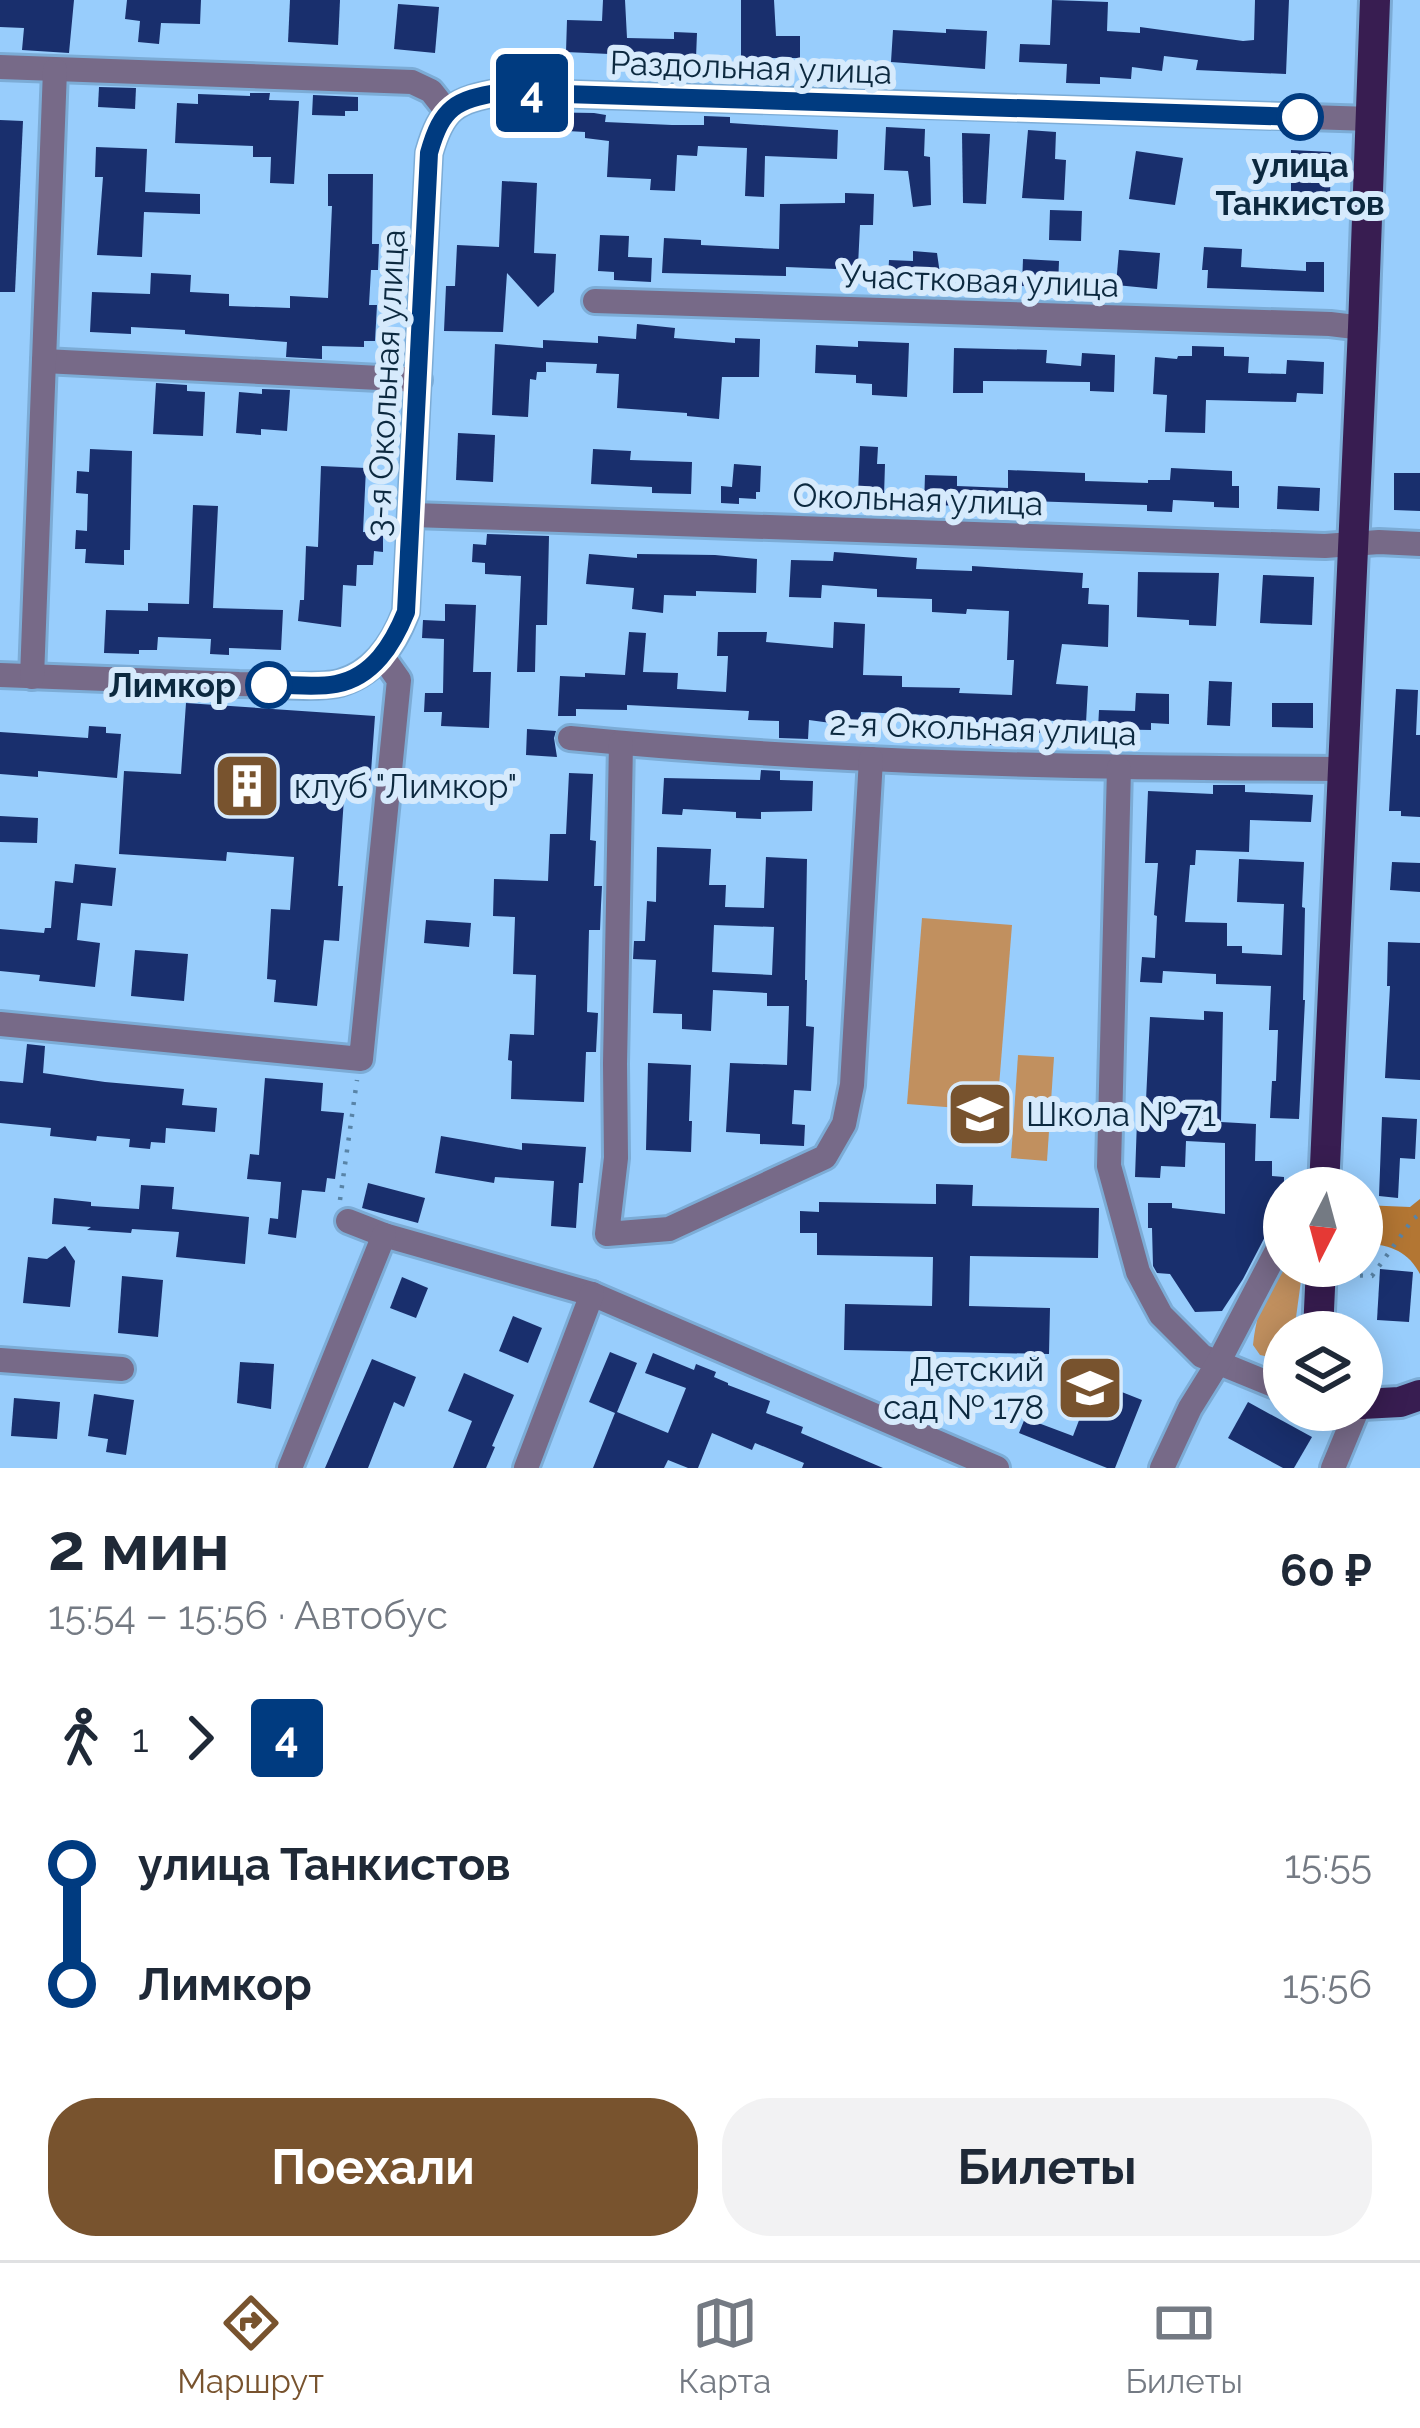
<!DOCTYPE html>
<html lang="ru">
<head>
<meta charset="utf-8">
<style>
  :root { --surface:#fff; --page:#f2f2f3; --text:#1f2937; --muted:#747a83; --line:#e0e1e3; --accent:#78532e }
  body { margin:0; font-family:Raleway,sans-serif; background:var(--page); color:var(--text); height:100vh; display:flex; flex-direction:column; font-size:45px; white-space:nowrap }
  * { box-sizing:border-box; margin:0 }
  p { font-size:39px; color:var(--muted) }
  .icon { flex:none; width:66px; height:66px; fill:none; stroke:currentColor; stroke-width:2; stroke-linecap:round; stroke-linejoin:round }
  .map { position:relative; height:1468px; overflow:hidden }
  .drawer { display:flex; flex-direction:column; background:var(--surface); flex:1 }
  .drawer>* { flex:none }
  .badge { padding:0 24px; border-radius:9px; font-size:42px; line-height:78px }
  .needle { width:78px; rotate:186deg }
  .tools { position:absolute; left:1263px; top:1167px; display:grid; gap:24px }
  .tools a { display:grid; place-items:center; width:120px; height:120px; border-radius:50%; background:var(--surface); box-shadow:0 6px 30px #0003; font-size:60px }
  .map>.badge { position:absolute; translate:-50% -50%; box-shadow:0 0 0 6px #fff }
  .legs { display:flex; align-items:center; gap:18px; height:132px; padding:0 48px; font-size:39px }
  .legs p { margin-inline-start:auto }
  .head { display:flex; align-items:center; justify-content:space-between; height:204px; padding:0 48px }
  h1 { font-size:66px; font-weight:700; line-height:90px }
  .cta { display:flex; gap:24px; margin-top:auto; padding:24px 48px }
  .cta a { flex:1; height:138px; border-radius:48px; background:var(--accent); color:#fff; font-size:48px; font-weight:700; line-height:138px; text-align:center }
  .cta a+a { background:var(--page); color:var(--text) }
  ul { padding:0 48px; list-style:none }
  li { display:flex; align-items:center; gap:42px; height:120px; font-size:45px }
  li i { display:grid; place-items:center; width:18px; height:100%; margin:0 15px; background:currentColor }
  li i::after { content:''; width:30px; height:30px; margin:-15px; border:9px solid; border-radius:50%; background:var(--surface) }
  li p { margin-inline-start:auto }
  li:first-child i { background:linear-gradient(#0000 50%,currentColor 0) }
  li:last-child i { background:linear-gradient(currentColor 50%,#0000 0) }
  .tabs { display:flex; justify-content:space-around; align-items:center; height:168px; border-top:3px solid var(--line); background:var(--surface); font-size:33px; color:var(--muted) }
  .tabs a { display:grid; justify-items:center; gap:6px }
  .tabs .current { color:var(--accent) }
  .map>svg:first-child { display:block }
</style>
</head>
<body>
<div class="map">
<svg width="1420" height="1468" viewBox="0 0 1420 1468">
  <rect width="100%" height="100%" fill="#98cdfc"/>
  <g fill="#c1905f">
    <path d="M922,918L1012,925L997,1111L907,1104Z"/>
    <path d="M1018,1055L1054,1057L1047,1161L1011,1158Z"/>
    <path d="M1284,1257V1266H1303L1294,1332H1284V1353L1274,1358L1260,1355L1253,1345C1256,1314 1267,1283 1284,1257Z"/>
  </g>
  <path fill="#b37633" d="M1420,1199V1274C1406,1248 1388,1246 1362,1242V1205L1410,1207Z"/>
  <g fill="#192f6d" fill-rule="evenodd">
    <path d="M0,0H74L69,53L22,50L24,28L0,27Z"/>
    <path d="M127,0H201L200,24L161,23L159,44L138,42L140,21L125,19Z"/>
    <path d="M290,0H340L338,45L288,42Z"/>
    <path d="M603,0H625L627,38L674,39V32L697,33L696,58L665,57V67L630,66L631,55L566,52L567,20L602,21Z"/>
    <path d="M741,0H774L776,36H800V58H741Z"/>
    <path d="M1052,0L1108,2L1107,31L1140,33V27L1243,41L1254,40L1255,0H1289L1286,74L1196,70L1198,60L1164,56L1162,71L1132,67L1131,79L1100,77V84L1066,83L1067,64L1019,62L1020,44L1050,45Z"/>
    <path d="M398,4L439,7L435,53L394,49Z"/>
    <path d="M946,29L987,31L985,69L891,62L893,30L946,33Z"/>
    <path d="M99,87L136,88L135,109L98,107Z"/>
    <path d="M250,93H270L269,100L299,101L294,184L270,183L271,157H253V146L175,143L177,103L198,104V94L250,96Z"/>
    <path d="M313,95L358,97V111H345V116L312,115Z"/>
    <path d="M532,112L594,113L606,115L605,122L672,125H704V116L730,117V123L838,130L837,159L765,156L764,197L745,196L747,148L698,146L697,156L677,155L675,191L650,190L651,179L607,177L609,141L585,138V132L532,129Z"/>
    <path d="M0,120L23,121L15,292H0Z"/>
    <path d="M886,127L925,129L924,156L930,157L931,205L913,207L908,171L884,170Z"/>
    <path d="M1028,130L1056,132L1055,159L1066,160L1064,200L1022,198Z"/>
    <path d="M962,133L990,134L986,204L963,203Z"/>
    <path d="M96,147L147,149L145,192L200,194V214L144,212L142,257L97,255L103,177H95Z"/>
    <path d="M1291,150L1331,152L1330,198L1291,197Z"/>
    <path d="M1136,151L1183,158L1175,205L1129,199Z"/>
    <path d="M328,174H373L372,244H379L378,270H371L369,305H377L375,341H364V347L322,346V359L286,357L287,342L185,334V330L131,327V334L90,332L92,292L150,294L151,273L191,275L190,292L229,294V306L290,308V296L328,298L332,206H328Z"/>
    <path d="M502,181L537,183L534,253L556,254L554,292L538,307L507,273L503,332L444,331L446,286H455L457,245L499,247Z"/>
    <path d="M845,193L874,194L873,225H860L858,266L836,265V269L786,267V276L662,273L664,238L701,240V245L779,249L780,204L845,203Z"/>
    <path d="M1050,210L1082,211L1081,241L1049,240Z"/>
    <path d="M600,235L629,236L628,257L652,258L651,282L614,280V272L598,271Z"/>
    <path d="M1204,247L1242,249L1241,267L1306,271V262H1324V292L1207,288L1208,270H1202Z"/>
    <path d="M1119,250L1160,253L1157,289L1116,285Z"/>
    <path d="M913,251L937,253L941,281L888,279L889,260L913,261Z"/>
    <path d="M1023,259L1059,261L1058,288L1022,286Z"/>
    <path d="M637,324L675,328L674,338L735,343V338L760,339L759,377H722L719,419L687,416V413L617,408L619,374L596,373L597,364L546,362V372H537L536,380L530,379L528,417L492,415L495,344L543,348V340L598,343V336L636,339Z"/>
    <path d="M858,341L909,343L907,397L872,395V384L856,383V375L815,373L816,345L858,347Z"/>
    <path d="M1192,346L1224,347V356L1249,357L1248,373L1286,374L1287,360L1324,362L1323,394L1297,393L1296,402L1206,400L1205,433L1165,432L1167,395L1153,394L1155,357L1177,359L1178,356H1192Z"/>
    <path d="M954,348L1047,350L1046,363L1081,366L1082,353L1115,355L1114,392L1090,391V382L983,381V393H953Z"/>
    <path d="M156,383L187,385V391L205,392L203,436L153,434Z"/>
    <path d="M262,389L290,390L287,431L261,429V435L236,433L239,392L262,394Z"/>
    <path d="M458,433L495,435L493,482L456,480Z"/>
    <path d="M860,446L878,447L877,464H885L884,496L858,494Z"/>
    <path d="M90,449L132,451L130,550H124V565L85,563L86,549H75L76,530L87,531L88,494L76,493L77,471L89,472Z"/>
    <path d="M593,449L631,451L630,460L692,462L691,494L652,493V487L591,484Z"/>
    <path d="M734,464L761,466L760,492H756V499L739,498V504L721,503V486L732,487Z"/>
    <path d="M321,466L366,468L363,532L383,533V552L374,551L373,565H357L356,586L343,585L341,627L298,621L300,600H304L306,546L318,547Z"/>
    <path d="M1171,468L1232,471V486H1239V508L1214,507V502L1173,500L1172,512L1147,511V505L1029,501L1028,512L1005,511V514L971,513V506L924,505L925,475L957,476V486L1008,488V470L1085,473V481L1148,483V480H1170Z"/>
    <path d="M1394,473H1420V511L1394,510Z"/>
    <path d="M1278,486L1320,488L1319,511L1277,509Z"/>
    <path d="M193,505L218,506L213,608L283,610L281,650L229,648V655L210,654L211,639L158,637L157,650H139V654L104,653L106,610L148,611V603L189,604Z"/>
    <path d="M487,534L549,536L547,625H536L535,672H517L521,576L485,574V563L472,562L473,544L486,545Z"/>
    <path d="M834,552L917,558L916,569L972,571V566L1083,573L1082,588H1089L1088,604L1109,605L1108,647L1062,644L1056,684L1088,686L1086,723L1041,720L1040,733L996,731V745L977,744L978,722L925,720L926,715L861,712L860,727L809,720L808,739L779,738V721L748,720L749,711L627,705V710L576,709V716H558L560,676L585,677V673L625,675L629,632L646,633L643,672L678,673L677,689L726,692L728,656H717L718,632H767L766,642L833,648L834,622L865,624L863,675L902,676V687L960,688L959,693L1012,695L1014,660H1007L1009,611L967,609L966,614L932,612V599L877,597V589L822,585L821,598L789,597L791,560L833,561Z"/>
    <path d="M589,554L637,558V554L715,555L757,559L756,593L696,591V596L664,595L663,613L632,609L634,588L586,584Z"/>
    <path d="M1138,572L1219,573L1216,626L1189,625V620L1137,617Z"/>
    <path d="M1263,575L1314,577L1312,625L1260,623Z"/>
    <path d="M445,604L476,605L473,672H491L489,728L441,726L442,712H424L425,693H443L444,639L422,638L423,620L445,621Z"/>
    <path d="M1209,681L1232,682L1230,726L1207,725Z"/>
    <path d="M1396,689L1418,690L1416,735H1420V817L1401,816V811H1389Z"/>
    <path d="M1136,693L1169,694V724L1151,723V730L1098,729L1099,710L1135,711Z"/>
    <path d="M186,703L375,716L369,800L344,798L338,886H343L339,941L324,940L317,1006L274,1002L276,980L267,979L271,909L290,910L294,857L227,852L226,861L119,854L124,771L181,774Z"/>
    <path d="M1272,703H1313V728L1272,727Z"/>
    <path d="M89,726L106,727V733L121,734L117,778L38,771V777L0,774V732L88,738Z"/>
    <path d="M527,729L556,731L554,738L557,757L526,755Z"/>
    <path d="M761,770L780,771V780L813,781L812,811L761,812V819L736,818V812L683,809L682,815L662,814L664,778L760,780Z"/>
    <path d="M569,773L593,774L590,840L596,841L594,886H602L601,905L600,930H589L587,1012L598,1013L596,1052H586L584,1102L511,1099L512,1061L508,1060L510,1034L534,1035L536,975L513,974L515,917L493,916L494,879L548,881L550,834H566Z"/>
    <path d="M1213,785H1245V792L1313,795L1311,822L1250,820L1249,852L1196,850L1195,865H1190L1185,922L1227,923V946H1242V953L1282,955L1284,904L1237,902L1239,859L1304,862L1302,907L1305,908L1303,1000H1305L1299,1119L1270,1118L1272,1081H1276L1278,1030H1269L1271,986L1216,984V974L1163,971L1162,983L1140,982L1142,957L1155,958L1157,916L1154,915L1158,863H1145L1148,791L1213,794Z"/>
    <path d="M0,816L38,818L37,843L0,842Z"/>
    <path d="M657,847L711,849L709,885H726L725,907L764,908L766,857L807,859L805,980H807L806,1026L814,1027L811,1091L794,1090L792,1124L805,1125L804,1146L760,1144V1134L726,1132L730,1063L787,1065L789,1006H767V993L713,990L711,1031L682,1029V1014L653,1013L656,960L633,959L634,941H645L647,901L656,902ZM714,925L774,927L772,975L712,972Z"/>
    <path d="M1392,862L1420,863V892L1390,890Z"/>
    <path d="M75,864L116,868L112,906L81,903L77,940L100,943L95,987L39,981L40,975L0,971V929L44,933L45,928H51L55,881L73,883Z"/>
    <path d="M426,920L471,923L469,947L424,943Z"/>
    <path d="M1388,942L1420,943V1080L1385,1078L1390,986H1387Z"/>
    <path d="M135,950L188,954L184,1001L131,996Z"/>
    <path d="M1204,1011L1223,1012L1221,1122L1256,1124L1255,1161H1272V1176L1284,1177V1217L1269,1229L1243,1279L1222,1311L1195,1312L1170,1274L1157,1273L1153,1266L1152,1228H1148V1203H1172V1208L1225,1214V1143L1186,1141L1185,1167L1161,1166L1160,1178L1135,1177L1137,1120L1145,1121L1150,1017L1204,1020Z"/>
    <path d="M27,1044L45,1046L43,1073L105,1082L184,1089L182,1105L217,1108L215,1132L166,1128L165,1143L151,1142L150,1149L129,1147L130,1139L97,1136L96,1141L50,1136L51,1128L0,1123V1081L23,1083Z"/>
    <path d="M648,1063L691,1065L689,1121H692L691,1152L646,1150Z"/>
    <path d="M265,1078L323,1083L321,1111L344,1113L335,1179L327,1178L325,1192L302,1190L296,1238L268,1234L270,1218L278,1219L281,1182L247,1179L250,1154L259,1155Z"/>
    <path d="M1382,1117L1417,1119L1415,1159L1400,1158L1398,1198L1379,1196Z"/>
    <path d="M441,1136L522,1150V1143L586,1147L583,1183H579L576,1228L551,1226L554,1181L495,1177L494,1183L435,1173Z"/>
    <path d="M368,1183L425,1198L418,1223L362,1208Z"/>
    <path d="M936,1184L973,1185L972,1206L1099,1208L1098,1258L970,1256L969,1306L1050,1308L1049,1354L844,1350L845,1304L932,1306L933,1257L817,1255V1233H800V1211L819,1212V1202L936,1204Z"/>
    <path d="M141,1185L174,1187L172,1209L249,1217L245,1264L176,1257L179,1232L132,1229L131,1233L87,1230L91,1227L52,1224L54,1198L91,1202V1206L139,1209Z"/>
    <path d="M65,1246L75,1261L70,1307L23,1303L28,1257L47,1259Z"/>
    <path d="M1380,1269L1413,1272L1409,1322L1377,1320Z"/>
    <path d="M122,1276L163,1280L158,1337L118,1333Z"/>
    <path d="M402,1277L428,1288L416,1318L390,1308Z"/>
    <path d="M513,1316L542,1328L528,1363L499,1351Z"/>
    <path d="M610,1352L637,1363L617,1412L668,1433L686,1388L645,1373L653,1353L694,1370L696,1364L716,1372L714,1377L728,1383V1385L770,1401L766,1413L803,1427L801,1433L883,1468H802L804,1463L755,1443L752,1450L712,1433L698,1468H688L668,1460L664,1468H593L615,1413L589,1402Z"/>
    <path d="M372,1359L416,1377L404,1407L394,1402L368,1468H325Z"/>
    <path d="M240,1362L274,1364L271,1409L237,1403Z"/>
    <path d="M464,1373L514,1395L492,1446L495,1447L486,1468H453L472,1421L448,1411Z"/>
    <path d="M1094,1381L1142,1400L1115,1468H1107L1019,1433L1025,1418L1073,1436Z"/>
    <path d="M94,1394L134,1400L126,1455L106,1452L108,1439L88,1436Z"/>
    <path d="M14,1398L60,1402L57,1439L11,1436Z"/>
    <path d="M1248,1402L1312,1437L1294,1468H1283L1228,1438Z"/>
  </g>
  <g fill="none" stroke-linecap="round" stroke-linejoin="round">
    <defs>
      <g id="minor">
        <path d="M0,67L412,82L431,91L446,110"/>
        <path d="M595,301L1330,324L1363,328"/>
        <path d="M44,361L419,380"/>
        <path d="M413,515L1325,546L1379,542L1420,544"/>
        <path d="M0,675C80,678 159,681 239,684C263,684 318,689 340,683C375,673 394,644 406,612L429,153C442,107 455,100 501,92L1371,119"/>
        <path d="M32,677L55,70"/>
        <path d="M570,738C826,763 1085,768 1342,769"/>
        <path d="M621,743L615,1064L616,1158L607,1234L669,1229L825,1157L844,1124L852,1085L871,759"/>
        <path d="M1119,768L1109,1166L1138,1272L1161,1315L1202,1356L1273,1385L1284,1384"/>
        <path d="M0,1024L361,1059L399,680L382,656"/>
        <path d="M348,1221L384,1235L592,1294L997,1468"/>
        <path d="M0,1360L122,1369"/>
        <path d="M290,1468L384,1235"/>
        <path d="M526,1468L592,1294"/>
        <path d="M1162,1468L1190,1408L1218,1363L1284,1237"/>
        <path d="M1333,1468L1357,1410"/>
      </g>
      <g id="major">
        <path d="M1324,1188L1363,328L1375,0"/>
        <path d="M1318,1332L1321,1266"/>
        <path d="M1362,1404L1400,1402L1420,1395"/>
      </g>
    </defs>
    <use href="#minor" stroke="#7cacd6" stroke-width="30"/>
    <use href="#major" stroke="#7cacd6" stroke-width="36"/>
    <g stroke="#5984a7" stroke-width="4.5" stroke-dasharray="3 9" stroke-linecap="butt">
      <path d="M340,1200L357,1080"/>
      <path d="M1348,1275L1372,1276L1413,1219L1420,1214"/>
    </g>
    <use href="#minor" stroke="#776a88" stroke-width="24"/>
    <use href="#major" stroke="#381d51" stroke-width="30"/>
  </g>
  <g fill="none" stroke-linecap="round" stroke-linejoin="round">
    <defs>
      <path id="line-1" d="M269,685C290,684 315,688 336,684C373,677 393,644 406,612L429,153C442,107 455,100 501,92L1300,117"/>
    </defs>
    <use href="#line-1" stroke="#fff" stroke-width="27"/>
    <use href="#line-1" stroke="#003b80" stroke-width="18"/>
  </g>
  <defs>
    <symbol id="building-square" viewBox="-11 -11 22 22"><rect x="-9" y="-9" width="18" height="18" rx="4" fill="#78532e" stroke="#d6eafc"/><path d="M-4-6H4V6H1V3H-1V6H-4ZM-2.5-4.3h1.7v1.8h-1.7ZM.8-4.3h1.7v1.8H.8ZM-2.5-1h1.7V.8h-1.7ZM.8-1h1.7V.8H.8Z" fill="#fff"/></symbol>
    <symbol id="school-square" viewBox="-11 -11 22 22"><rect x="-9" y="-9" width="18" height="18" rx="4" fill="#78532e" stroke="#d6eafc"/><path d="M0-5L7-2L0 1L-7-2ZM-4 1L0 2.5L4 1V4Q0 6-4 4Z" fill="#fff"/></symbol>
  </defs>
  <g fill-rule="evenodd">
    <use href="#building-square" x="209" y="748" width="76" height="76"/>
    <use href="#school-square" x="942" y="1076" width="76" height="76"/>
    <use href="#school-square" x="1052" y="1350" width="76" height="76"/>
  </g>
  <g fill="#fff" stroke="#003b80" stroke-width="6">
    <circle cx="1300" cy="117" r="21"/>
    <circle cx="269" cy="685" r="21"/>
  </g>
  <g text-anchor="middle" stroke-width="12" stroke-linejoin="round" paint-order="stroke">
    <g font-size="33" fill="#0c293f" stroke="#d6eafc">
      <text transform="translate(751 67) rotate(2)" y="12">Раздольная улица</text>
      <text transform="translate(980 280) rotate(2)" y="12">Участковая улица</text>
      <text transform="translate(385 383) rotate(-87)" y="12">3-я Окольная улица</text>
      <text transform="translate(918 499) rotate(2)" y="12">Окольная улица</text>
      <text transform="translate(983 728) rotate(2)" y="12">2-я Окольная улица</text>
    </g>
    <g font-size="33" font-weight="bold" fill="#0c293f" stroke="#d6eafc">
      <text x="1300" y="177">улица<tspan x="1300" dy="38">Танкистов</tspan></text>
      <text x="236" y="697" text-anchor="end">Лимкор</text>
    </g>
    <g font-size="33" fill="#0c293f" stroke="#d6eafc" text-anchor="start">
      <text x="294" y="798">клуб "Лимкор"</text>
      <text x="1026" y="1126">Школа № 71</text>
      <text x="1044" y="1381" text-anchor="end">Детский<tspan x="1044" dy="38">сад № 178</tspan></text>
    </g>
  </g>
</svg>
<div class="tools">
<a><svg class="needle" viewBox="-14 -14 28 28"><path d="M0-13l5 13h-10z" fill="#e53935"/><path d="M0 13l5-13h-10z" fill="#747a83"/></svg></a>
<a><svg class="icon" aria-label="layers" viewBox="0 0 24 24"><path d="M12 4l9 5-9 5-9-5zM3 14l9 5 9-5"/></svg></a>
</div>
<b class="badge" style="left:532px;top:93px;background:#003b80;color:#fff">4</b>
</div>
<section class="drawer">
<div class="head"><div><h1>2 мин</h1><p>15:54 – 15:56 · Автобус</p></div><b>60 ₽</b></div>
<div class="legs"><svg class="icon" aria-label="walk" viewBox="0 0 24 24"><circle cx="13" cy="4" r="2"/><path d="M13 8l-2 6 4 7M11 14l-3 7M7 12l3-4h3l4 4"/></svg>1<svg class="icon" aria-label="forward" viewBox="0 0 24 24"><path d="M9 5l7 7-7 7"/></svg><b class="badge" style="background:#003b80;color:#fff">4</b></div>
<ul>
<li><i style="color:#003b80"></i><b>улица Танкистов</b><p>15:55</p></li>
<li><i style="color:#003b80"></i><b>Лимкор</b><p>15:56</p></li>
</ul>
<div class="cta"><a>Поехали</a><a>Билеты</a></div>
</section>
<nav class="tabs">
<a class="current"><svg class="icon" aria-label="directions" viewBox="0 0 24 24"><path d="M12 3l9 9-9 9-9-9zM9 14v-3h6M13 9l2 2-2 2"/></svg>Маршрут</a>
<a><svg class="icon" aria-label="map" viewBox="0 0 24 24"><path d="M3 6l6-2 6 2 6-2v14l-6 2-6-2-6 2zM9 4v14M15 6v14"/></svg>Карта</a>
<a><svg class="icon" aria-label="tickets" viewBox="0 0 24 24"><path d="M3 7h18v10H3zM15 7v10"/></svg>Билеты</a>
</nav>
</body>
</html>
